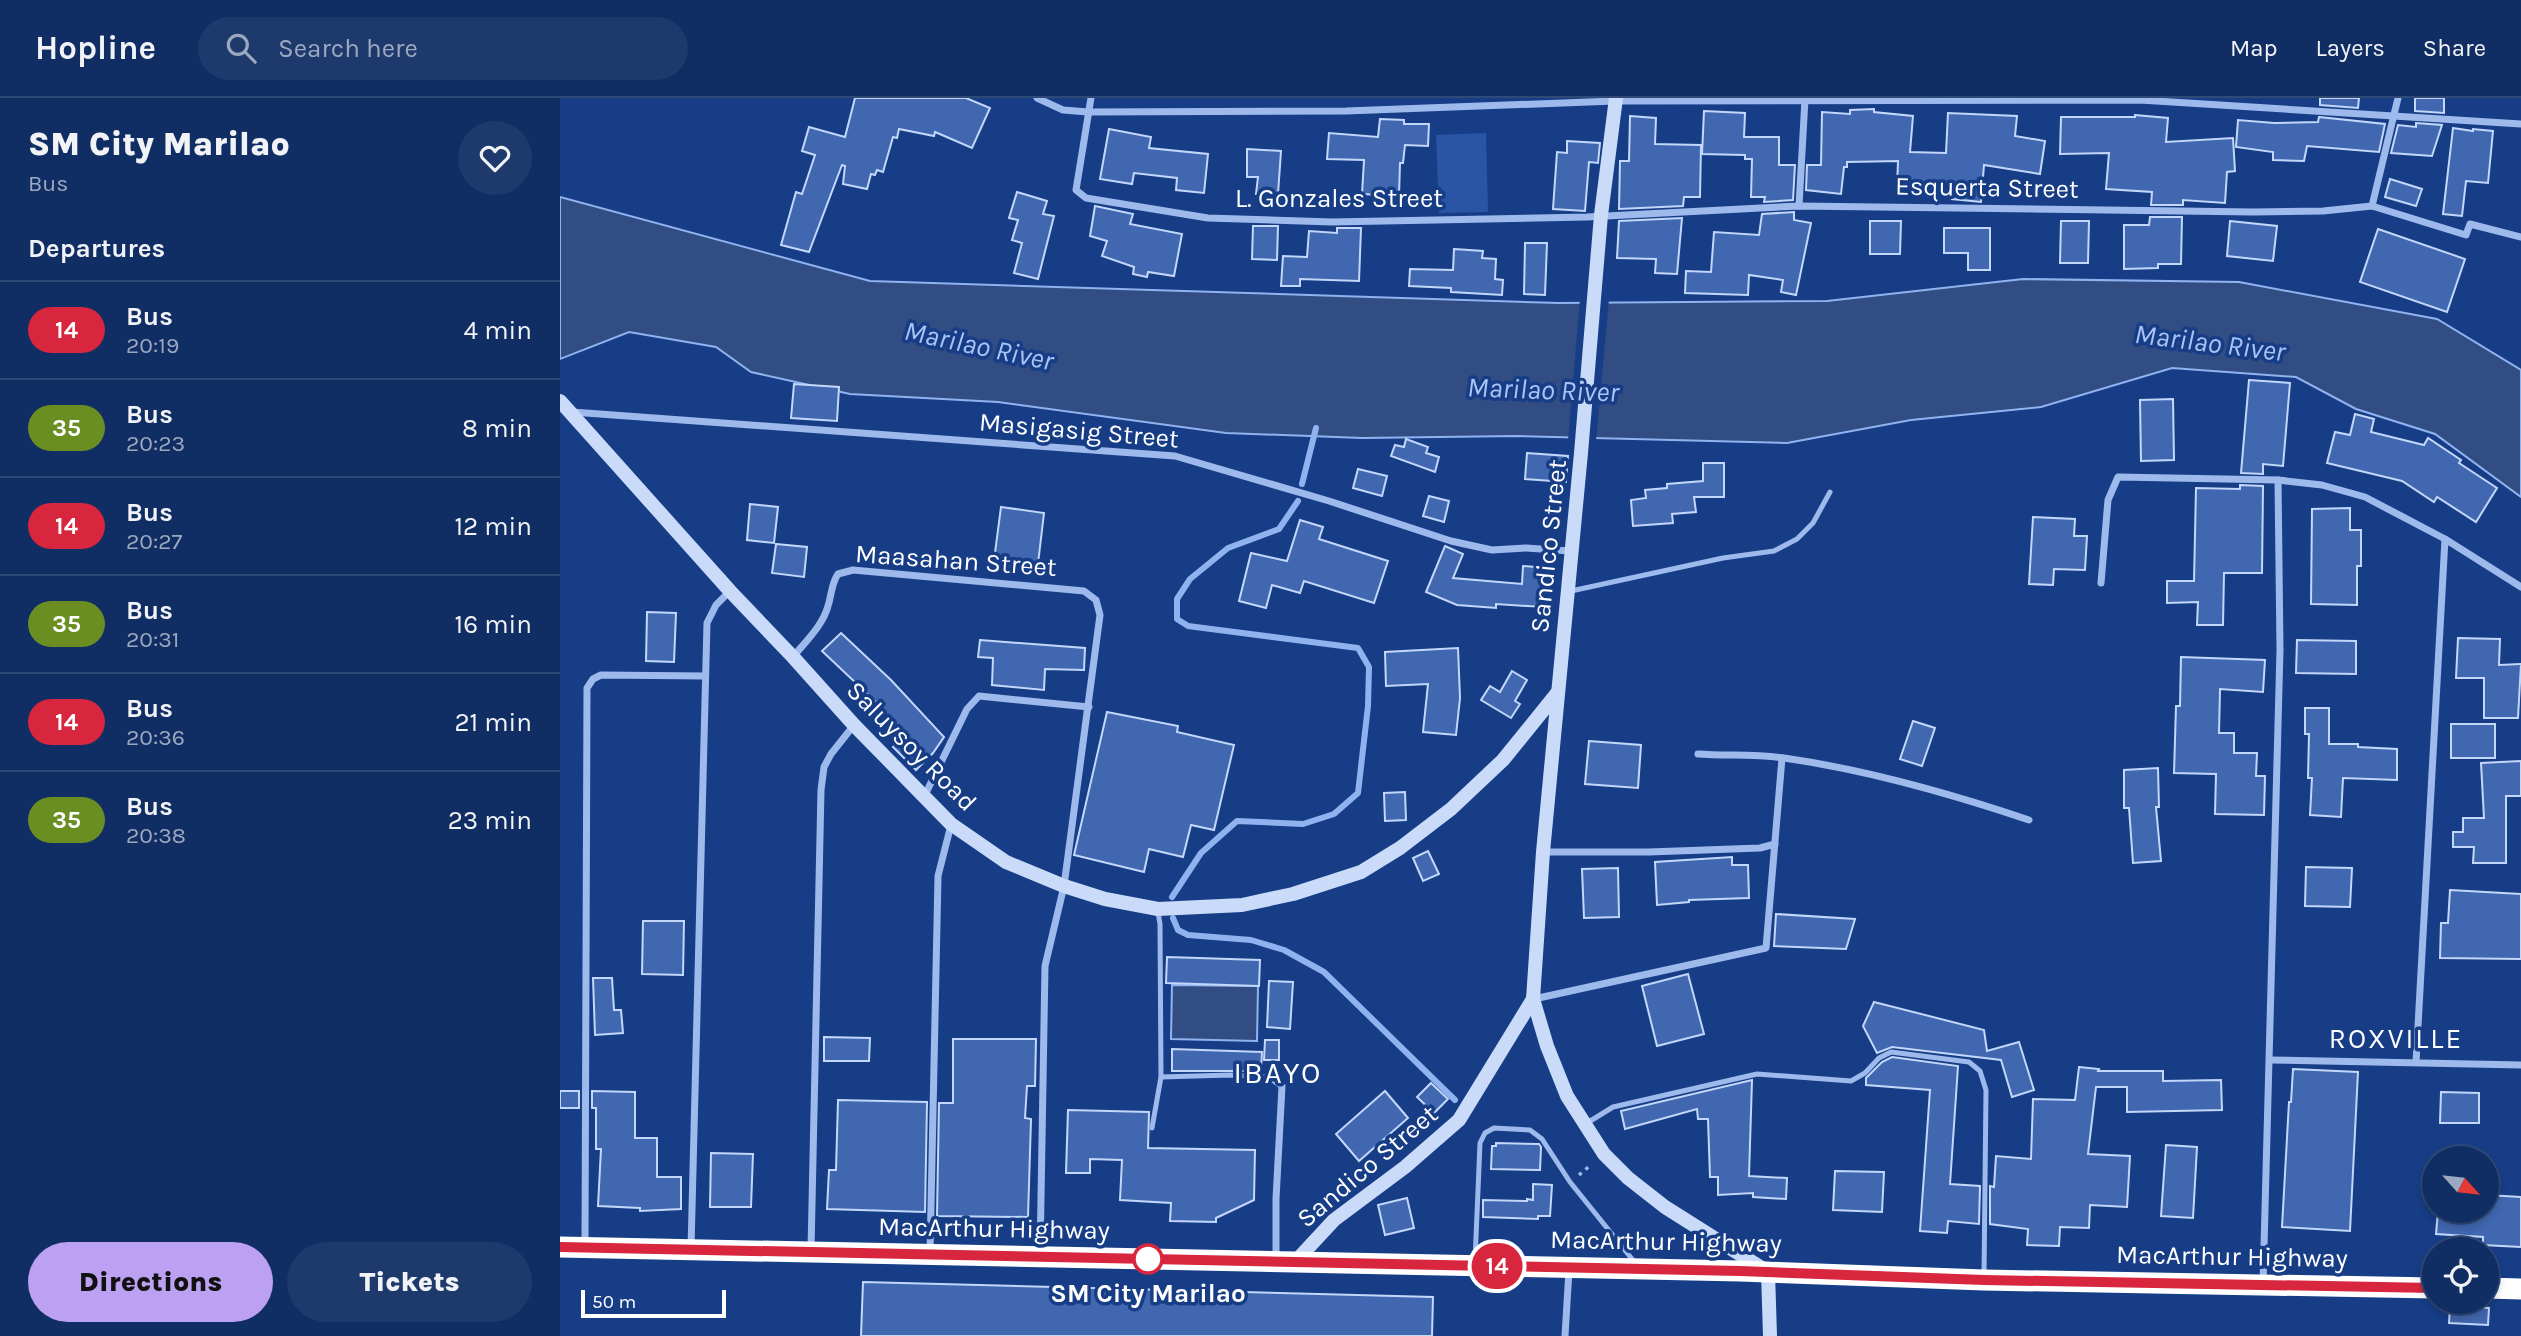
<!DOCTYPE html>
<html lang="en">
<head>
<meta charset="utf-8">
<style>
  :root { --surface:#112e64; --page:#1e3a6d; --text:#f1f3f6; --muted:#9ca8bf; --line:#304a78; --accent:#bca0f2 }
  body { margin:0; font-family:Karla,sans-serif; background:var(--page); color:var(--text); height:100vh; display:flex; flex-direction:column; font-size:26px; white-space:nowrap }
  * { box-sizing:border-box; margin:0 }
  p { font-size:23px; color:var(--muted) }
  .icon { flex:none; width:38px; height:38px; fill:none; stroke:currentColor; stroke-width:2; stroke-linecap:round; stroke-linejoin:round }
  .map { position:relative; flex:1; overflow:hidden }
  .side { display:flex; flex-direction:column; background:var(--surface); width:560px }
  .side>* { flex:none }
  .badge { padding:0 14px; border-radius:23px; font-size:24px; line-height:46px }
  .needle { width:46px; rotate:117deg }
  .tools { position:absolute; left:1862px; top:1048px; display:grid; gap:14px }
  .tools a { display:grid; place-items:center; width:77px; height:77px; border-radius:50%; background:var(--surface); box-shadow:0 4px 10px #0003,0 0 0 2px var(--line); font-size:35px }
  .scale { position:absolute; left:21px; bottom:18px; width:145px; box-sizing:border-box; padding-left:7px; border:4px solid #fff; border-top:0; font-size:19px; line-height:24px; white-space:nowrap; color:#fff; -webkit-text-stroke:5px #173d86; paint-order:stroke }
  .map>.badge { position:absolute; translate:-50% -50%; box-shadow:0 0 0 4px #fff }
  h2 { padding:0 28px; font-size:26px; line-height:63px }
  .round { display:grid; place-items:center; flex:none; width:74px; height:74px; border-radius:37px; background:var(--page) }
  .head { display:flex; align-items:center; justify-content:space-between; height:119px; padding:0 28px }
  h1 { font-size:33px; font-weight:800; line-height:52px }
  .cta { display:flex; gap:14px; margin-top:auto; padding:14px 28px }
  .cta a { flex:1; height:80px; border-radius:42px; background:var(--accent); color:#111; font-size:28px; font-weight:800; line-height:80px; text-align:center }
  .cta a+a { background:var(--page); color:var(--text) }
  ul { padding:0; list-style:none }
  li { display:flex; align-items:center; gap:21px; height:98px; padding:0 28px; border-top:2px solid var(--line) }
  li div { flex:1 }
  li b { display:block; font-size:26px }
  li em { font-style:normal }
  li .badge { min-width:77px; font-weight:700; text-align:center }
  header { display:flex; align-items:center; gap:42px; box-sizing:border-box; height:98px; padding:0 35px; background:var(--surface); border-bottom:2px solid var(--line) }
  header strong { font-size:33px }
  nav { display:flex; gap:38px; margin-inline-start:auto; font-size:24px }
  .search { width:490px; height:63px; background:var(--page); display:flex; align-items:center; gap:18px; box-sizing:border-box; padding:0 24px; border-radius:38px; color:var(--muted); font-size:26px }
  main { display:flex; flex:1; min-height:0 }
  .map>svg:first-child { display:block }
</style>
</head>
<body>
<header>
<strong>Hopline</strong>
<div class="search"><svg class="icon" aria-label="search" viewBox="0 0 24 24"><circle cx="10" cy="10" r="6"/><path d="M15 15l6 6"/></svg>Search here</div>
<nav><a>Map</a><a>Layers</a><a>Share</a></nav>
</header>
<main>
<section class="side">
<div class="head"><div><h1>SM City Marilao</h1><p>Bus</p></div><a class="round"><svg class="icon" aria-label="heart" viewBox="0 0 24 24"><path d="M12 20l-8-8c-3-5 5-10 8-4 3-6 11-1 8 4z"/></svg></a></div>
<h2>Departures</h2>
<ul>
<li><span class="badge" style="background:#d7263d;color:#fff">14</span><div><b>Bus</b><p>20:19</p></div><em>4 min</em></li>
<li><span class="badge" style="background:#6b8e23;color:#fff">35</span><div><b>Bus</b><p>20:23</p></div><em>8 min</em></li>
<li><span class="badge" style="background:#d7263d;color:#fff">14</span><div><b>Bus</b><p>20:27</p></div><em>12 min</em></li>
<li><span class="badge" style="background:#6b8e23;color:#fff">35</span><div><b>Bus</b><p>20:31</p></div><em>16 min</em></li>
<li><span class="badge" style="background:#d7263d;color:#fff">14</span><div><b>Bus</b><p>20:36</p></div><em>21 min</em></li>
<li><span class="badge" style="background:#6b8e23;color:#fff">35</span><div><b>Bus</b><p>20:38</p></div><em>23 min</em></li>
</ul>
<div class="cta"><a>Directions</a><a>Tickets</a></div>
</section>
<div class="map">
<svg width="1961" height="1238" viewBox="0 0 1961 1238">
  <rect width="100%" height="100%" fill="#173d86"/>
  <path fill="#2a55a5" d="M926,35L928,114L879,115L876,37Z"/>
  <g fill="#314d84" stroke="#90b3f0" stroke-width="2">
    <path d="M0,99L310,183L999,205L1267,203L1463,181L1679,184L1877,221L1961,272V399L1875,336L1796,311L1736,279L1612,270L1481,309L1351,322L1227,345L956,338L802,340L666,335L438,304L290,296L191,274L156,249L69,234L0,261Z"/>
    <path d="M612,887L698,888L697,943L611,941Z"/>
  </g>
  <path fill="#173d86" d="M1020,201H1049L1036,343H1008Z"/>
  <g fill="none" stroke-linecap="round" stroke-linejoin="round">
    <g stroke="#90b3f0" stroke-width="6">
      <path d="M742,386L756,330"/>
      <path d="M612,799L641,755L677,723L743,726L774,716L798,695L808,608L809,569L798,550L628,528L617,521V501L630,481L668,450L719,431L738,403"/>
      <path d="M613,820L618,832L628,837L691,842L724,852L764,874L895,1002"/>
    </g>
  </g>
  <g fill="#4067b0" stroke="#c3d7fa" stroke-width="2">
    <path d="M295,0H406L430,10L412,50L375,34L374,38L339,31L337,40L333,39L323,74L317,72L315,77L311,76L307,91L283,86L285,68L282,67L249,154L221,147L236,94L242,96L255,57L242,53L249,29L285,39Z"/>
    <path d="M1760,0H1799L1798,10L1760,7Z"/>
    <path d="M1855,0H1884V15L1855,13Z"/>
    <path d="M1314,11V14L1353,18L1350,54L1386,55L1388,15L1457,18L1455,38L1485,43L1480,76L1424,67L1421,104L1392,101L1393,92L1337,90L1338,63L1287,64V69H1284L1281,96L1246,92L1247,67H1261L1262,14L1290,16V12Z"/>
    <path d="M1144,13L1185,15L1184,39H1219V67H1235L1233,102L1204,104L1205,99H1191L1192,61H1185V57L1142,56Z"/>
    <path d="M1575,17L1608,20L1606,44L1673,40L1675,73L1667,74L1665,105L1623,102V107H1591L1592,94L1546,91L1549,55L1500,56L1501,19H1575Z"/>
    <path d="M1070,18L1096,20L1095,46L1141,47L1140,99H1124L1123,108L1059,111L1060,63H1069Z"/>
    <path d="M1759,19L1825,26L1819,54L1747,48L1744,63L1713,62V54L1676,49L1678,22L1714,25L1758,24Z"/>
    <path d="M820,21L844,22V26H869L868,48L845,47L843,65H840L839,98L802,96L804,62L767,61L769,35L818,39Z"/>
    <path d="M1856,25L1882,27L1872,58L1831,55L1838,27L1856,29Z"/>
    <path d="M1893,30L1913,33V31L1933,33L1928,85L1906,83L1902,118L1883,116Z"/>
    <path d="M549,31L591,39L589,50L648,56L644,95L616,92L617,80L574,75L572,86L540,81Z"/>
    <path d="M1007,43L1040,45L1038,65L1029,64L1025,113L993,111L997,54L1007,55Z"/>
    <path d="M687,51L721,53L718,96H696L698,79H687Z"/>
    <path d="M1830,81L1862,91L1856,108L1825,99Z"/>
    <path d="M457,94L487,103L483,116L494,118L478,181L454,175L462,145L452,142L458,122L449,120Z"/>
    <path d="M535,108L573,116L570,126L622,136L614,178L588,174L587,179L573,176L574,169L542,158L547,143L530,138Z"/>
    <path d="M1234,114V122L1251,125L1236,197L1221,194L1223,182L1189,177L1188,197L1125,195L1126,173L1151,174L1154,134L1199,137L1202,116Z"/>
    <path d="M1590,119H1622L1621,166H1598V170L1564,171V127H1589Z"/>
    <path d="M1122,120L1117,176L1095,175L1096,161L1057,160L1059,123Z"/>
    <path d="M1310,123H1341L1340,156H1310Z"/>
    <path d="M1501,123H1529L1528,165H1500Z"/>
    <path d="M1670,123L1717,128L1713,163L1667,158Z"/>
    <path d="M693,128H718L717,162L692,161Z"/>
    <path d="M777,130H801L799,183L740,181V188H721L723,158L747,159L749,133L777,135Z"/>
    <path d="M1384,130H1430V172H1408V155H1384Z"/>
    <path d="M1818,131L1905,161L1887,214L1800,184Z"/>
    <path d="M965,145H987L985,197L964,196Z"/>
    <path d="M894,151L923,153L922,160L936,161L935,181L943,182L942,197L891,194V190L849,188L850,171L893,172Z"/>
    <path d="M1689,282L1730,285L1723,368L1703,366V376L1681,375Z"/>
    <path d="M234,286L279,289L277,323L231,320Z"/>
    <path d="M1613,301L1614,362L1581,363L1580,302Z"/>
    <path d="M1795,316L1814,321L1811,334L1864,347L1868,340L1901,362L1899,365L1937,390L1916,424L1877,399L1874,404L1842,383L1767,365L1775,334L1790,337Z"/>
    <path d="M846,341L868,349L866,355L879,359L875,374L831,358L835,347L844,349Z"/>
    <path d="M967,355L1008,358L1006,384L965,381Z"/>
    <path d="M1143,365H1164V399H1134L1136,414L1112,416L1113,425L1073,428L1071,402L1086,400L1085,392L1107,390V386L1143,383Z"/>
    <path d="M798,371L827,378L822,398L793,390Z"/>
    <path d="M1680,387L1703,388L1702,475H1664L1663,527H1637L1638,504L1607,505V483H1634L1636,390L1680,391Z"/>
    <path d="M869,398L889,403L884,424L863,418Z"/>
    <path d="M190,406L218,409L214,445L187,442Z"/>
    <path d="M441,409L484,415L477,474L433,470Z"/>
    <path d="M1790,410V432H1801V468H1797V507L1751,506L1752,411Z"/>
    <path d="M1473,419L1515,421L1514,438H1527L1525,472L1494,471L1493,487L1469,486Z"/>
    <path d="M740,422L763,429L759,441L828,463L814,505L744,483L740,495L712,487L706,510L679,503L691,455L727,463Z"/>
    <path d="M216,446L247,449L244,479L212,475Z"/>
    <path d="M885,448L903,456L893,480L962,486L963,468L987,470L983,509L936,506V510L897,507L866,494Z"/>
    <path d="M87,514L116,515L114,564L86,563Z"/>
    <path d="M281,535L331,582L384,639L373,655L356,672L333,649L342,640L309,607L315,603L262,553Z"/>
    <path d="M1898,540L1940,541L1939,567L1961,566L1958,620H1924V580H1896Z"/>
    <path d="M420,542L525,550L524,572L485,571L484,592L432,587L433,560L418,559Z"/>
    <path d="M1737,542L1796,543V576L1736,575Z"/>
    <path d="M898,550L900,600L896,637L863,634L868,586L826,588L825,554Z"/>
    <path d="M1621,559L1705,562L1703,594L1660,591L1659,635H1674V655H1697L1696,678H1705L1704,717L1655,716L1656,676L1614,675L1616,608H1620Z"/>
    <path d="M952,573L967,582L955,603L960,606L951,620L921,602L930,588L940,594Z"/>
    <path d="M1745,610H1769V646H1798V649L1837,651V682L1783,680L1781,719L1750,717L1752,680H1748L1749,636H1745Z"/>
    <path d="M547,614L618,628L617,634L674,647L654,732L631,727L623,759L589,751L584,774L514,757Z"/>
    <path d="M1353,623L1375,630L1362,668L1340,661Z"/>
    <rect x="1891" y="626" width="44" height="34"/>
    <path d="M1029,643L1081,647L1078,690L1025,686Z"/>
    <path d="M1961,663V698H1946V765H1913L1914,749H1893V734H1903V720H1924L1921,665Z"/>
    <path d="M1598,670L1599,709H1596L1601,763L1573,765L1569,710H1564V672Z"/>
    <path d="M845,694L846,722L825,723L824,695Z"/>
    <path d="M868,753L879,776L863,783L853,760Z"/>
    <path d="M1172,759V767H1188L1189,800L1129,802V804L1097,807L1095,764Z"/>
    <path d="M1746,769L1792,770L1790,809L1745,808Z"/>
    <path d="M1058,770L1059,819L1024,820L1022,771Z"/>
    <path d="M1890,792L1961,796V861L1880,860L1881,825H1888Z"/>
    <path d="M1216,816L1295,821L1286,851L1214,848Z"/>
    <path d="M83,823H124L123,877L82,876Z"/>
    <path d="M607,859L700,862L699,888L606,885Z"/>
    <path d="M1128,876L1144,936L1097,948L1082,888Z"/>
    <path d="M33,880H52L54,912H61L63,935L35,937Z"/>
    <path d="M709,883L733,884L730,931L707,929Z"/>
    <path d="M1314,904L1424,932L1427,953L1459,944L1474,992L1452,999L1441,962L1332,949L1317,955L1303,928Z"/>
    <path d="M264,939L310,940L309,963H264Z"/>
    <path d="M393,941H476L475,988H467L465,1020L471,1021L468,1119L377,1118L379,1005H393Z"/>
    <path d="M705,942H719V962H704Z"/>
    <path d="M612,951L702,954L701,973H612Z"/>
    <path d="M1332,959L1398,968L1390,1086L1420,1088L1419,1126L1388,1123L1387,1135L1360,1133L1370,992L1306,987V980L1322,964Z"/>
    <path d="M1519,969L1539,971L1538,973H1603V983L1661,982L1662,1012L1567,1014V989H1536L1528,1056L1570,1058L1567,1109L1530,1107L1529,1130L1500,1129L1499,1148L1467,1147L1468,1131L1430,1126V1088L1434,1089L1436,1058L1471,1061L1473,1001L1515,1002Z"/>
    <path d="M1733,971L1798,974L1790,1133L1722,1129L1729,1004H1731Z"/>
    <path d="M1192,982L1189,1078L1227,1080L1226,1101L1193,1099V1095L1158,1097V1079H1150L1148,1021H1138L1137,1011L1065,1031L1061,1013Z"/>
    <path d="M871,985L888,1001L874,1015L857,999Z"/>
    <rect x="0" y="993" width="19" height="17"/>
    <path d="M32,993L75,994V1040H97V1079H121V1111L80,1113V1110L38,1108L41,1051H36V1010H32Z"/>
    <path d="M825,993L848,1020L799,1063L776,1036Z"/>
    <path d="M1881,994L1919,995V1025H1880Z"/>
    <path d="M278,1002L367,1004L365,1114L267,1111L269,1072H276Z"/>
    <path d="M508,1012L589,1014L588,1050L695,1052L694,1102L656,1120V1124L610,1123L611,1105L560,1102L562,1062L530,1061V1075H506Z"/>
    <path d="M936,1045L979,1046L981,1049L980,1072L931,1071L932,1048H936Z"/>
    <path d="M1606,1047L1637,1049L1633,1120L1601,1118Z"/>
    <path d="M151,1055L193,1056L191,1109H150Z"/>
    <path d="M1275,1073L1324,1074L1322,1114L1273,1112Z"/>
    <path d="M973,1086L992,1087L990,1118H978V1121L923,1119V1102L967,1103V1101L973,1102Z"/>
    <path d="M1927,1097L1961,1099V1149L1923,1147V1139L1876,1136L1878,1113H1927Z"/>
    <path d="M847,1100L854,1130L825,1137L818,1107Z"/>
    <path d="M303,1184L873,1199L872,1238H301Z"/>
    <path d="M1890,1208L1929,1210L1928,1227L1889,1225Z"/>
  </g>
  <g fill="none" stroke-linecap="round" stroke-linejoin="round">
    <path stroke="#9ebaed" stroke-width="3.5" stroke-dasharray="3.5 5" stroke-linecap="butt" d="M1019,1077L1032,1066"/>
    <g stroke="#9ebaed" stroke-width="5">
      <path d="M1011,493L1163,460L1214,453L1237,441L1253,425L1270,394"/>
      <path d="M601,979L670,977L710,979"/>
      <path d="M1027,1025L1053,1009L1197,976L1291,983L1305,975L1319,960L1331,954L1409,964L1420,973L1426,992L1424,1179"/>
      <path d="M592,1030L601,979L600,826L598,814"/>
      <path d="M915,1163L920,1045L925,1035L934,1030L970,1032L982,1041L1010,1084L1076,1166"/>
    </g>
    <g stroke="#9ebaed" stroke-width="7">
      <path d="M477,0L503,12L528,14L786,13L1055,3L1580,2L1961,26"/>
      <path d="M531,0L516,92L526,100L648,120L772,124L1027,119L1239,108L1693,114L1763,113L1812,108L1906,137L1910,126L1961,139"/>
      <path d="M1239,108L1245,1"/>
      <path d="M1812,108L1838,0"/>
      <path d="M12,314L615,358L769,403L891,443L932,452L966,450L1010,453"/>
      <path d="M1541,485L1548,402L1558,379L1718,382L1762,387L1805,399L1885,441"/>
      <path d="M233,559C246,543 263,527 268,508C272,496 271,486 278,476L293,472L524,493L536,502L540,517L504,788L485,868L480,1158"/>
      <path d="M1138,656C1166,658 1196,656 1224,660C1308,672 1389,695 1469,722"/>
      <path d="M364,699L407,611L419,598L529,609"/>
      <path d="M983,754H1089L1200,750L1215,746"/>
      <path d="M974,901L1206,850L1222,660"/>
      <path d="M1710,962L1961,967"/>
      <path d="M1856,964L1885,441L1961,489"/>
      <path d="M710,979L722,988L716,1101V1161"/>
      <path d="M25,1145L27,590L33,581L41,577L145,578"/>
      <path d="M131,1150L147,525L156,507L170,493"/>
      <path d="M251,1152L261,692L264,669L271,656L294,627"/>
      <path d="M370,1155L378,778L391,727"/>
      <path d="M1703,1186L1720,552L1718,382"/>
      <path d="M1005,1238L1009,1172"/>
    </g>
    <g stroke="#cadaf9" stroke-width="14">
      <path d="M1056,0L1041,117L1021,355L983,754L973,901L987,948L1007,998L1044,1056L1068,1080L1105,1109L1208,1174L1210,1238"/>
      <path d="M0,303L170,493L233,559L294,627L391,726L446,764L504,788L545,801L598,811L682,807L733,796L801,774L840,750L891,711L943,662L998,594"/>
      <path d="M735,1164L774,1122L845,1069L899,1022L973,901"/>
    </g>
    <g stroke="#fff" stroke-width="21">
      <path d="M0,1149L1180,1173L1424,1182L1874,1190"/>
      <path d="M1927,1190L1961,1191"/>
    </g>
  </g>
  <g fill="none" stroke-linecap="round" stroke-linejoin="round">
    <defs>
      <path id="line" d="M0,1149L1180,1173L1424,1182L1874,1190"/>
    </defs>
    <use href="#line" stroke="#fff" stroke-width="16"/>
    <use href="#line" stroke="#d7263d" stroke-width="10"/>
  </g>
  <circle fill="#fff" stroke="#d7263d" stroke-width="3.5" cx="588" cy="1161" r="14"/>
  <g text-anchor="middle" stroke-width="7" stroke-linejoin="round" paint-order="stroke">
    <g font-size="26" fill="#fff" stroke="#173d86">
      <text transform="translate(1427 89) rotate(1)" y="9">Esquerta Street</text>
      <text x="779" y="109">L. Gonzales Street</text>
      <text transform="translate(519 332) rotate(5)" y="9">Masigasig Street</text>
      <text transform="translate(988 448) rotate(-84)" y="9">Sandico Street</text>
      <text transform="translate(396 462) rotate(4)" y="9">Maasahan Street</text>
      <text transform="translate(352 648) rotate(45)" y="9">Saluysoy Road</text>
      <text transform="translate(807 1068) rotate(-40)" y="9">Sandico Street</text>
      <text transform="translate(434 1130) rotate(1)" y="9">MacArthur Highway</text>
      <text transform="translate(1106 1143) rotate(1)" y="9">MacArthur Highway</text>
      <text transform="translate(1672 1158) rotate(1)" y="9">MacArthur Highway</text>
    </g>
    <g font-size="26" font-weight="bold" fill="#fff" stroke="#173d86">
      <text x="588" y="1204">SM City Marilao</text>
    </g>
    <g font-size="28" font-style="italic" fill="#a9c4f5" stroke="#173d86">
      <text transform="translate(1650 244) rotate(7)" y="10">Marilao River</text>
      <text transform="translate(419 247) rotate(12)" y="10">Marilao River</text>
      <text transform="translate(983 291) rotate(2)" y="10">Marilao River</text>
    </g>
    <g font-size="28" letter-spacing="2" fill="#fff" stroke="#173d86">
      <text x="1836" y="950">ROXVILLE</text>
    </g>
    <g font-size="30" letter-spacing="2" fill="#fff" stroke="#173d86">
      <text x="718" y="985">IBAYO</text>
    </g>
  </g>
</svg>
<div class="tools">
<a><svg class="needle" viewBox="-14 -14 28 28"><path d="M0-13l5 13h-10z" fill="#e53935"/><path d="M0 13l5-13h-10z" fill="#9ca8bf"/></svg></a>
<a><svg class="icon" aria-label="locate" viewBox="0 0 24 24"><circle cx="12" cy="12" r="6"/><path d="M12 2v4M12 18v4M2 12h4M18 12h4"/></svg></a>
</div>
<div class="scale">50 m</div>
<b class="badge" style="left:937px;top:1168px;background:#d7263d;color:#fff">14</b>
</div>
</main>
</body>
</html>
